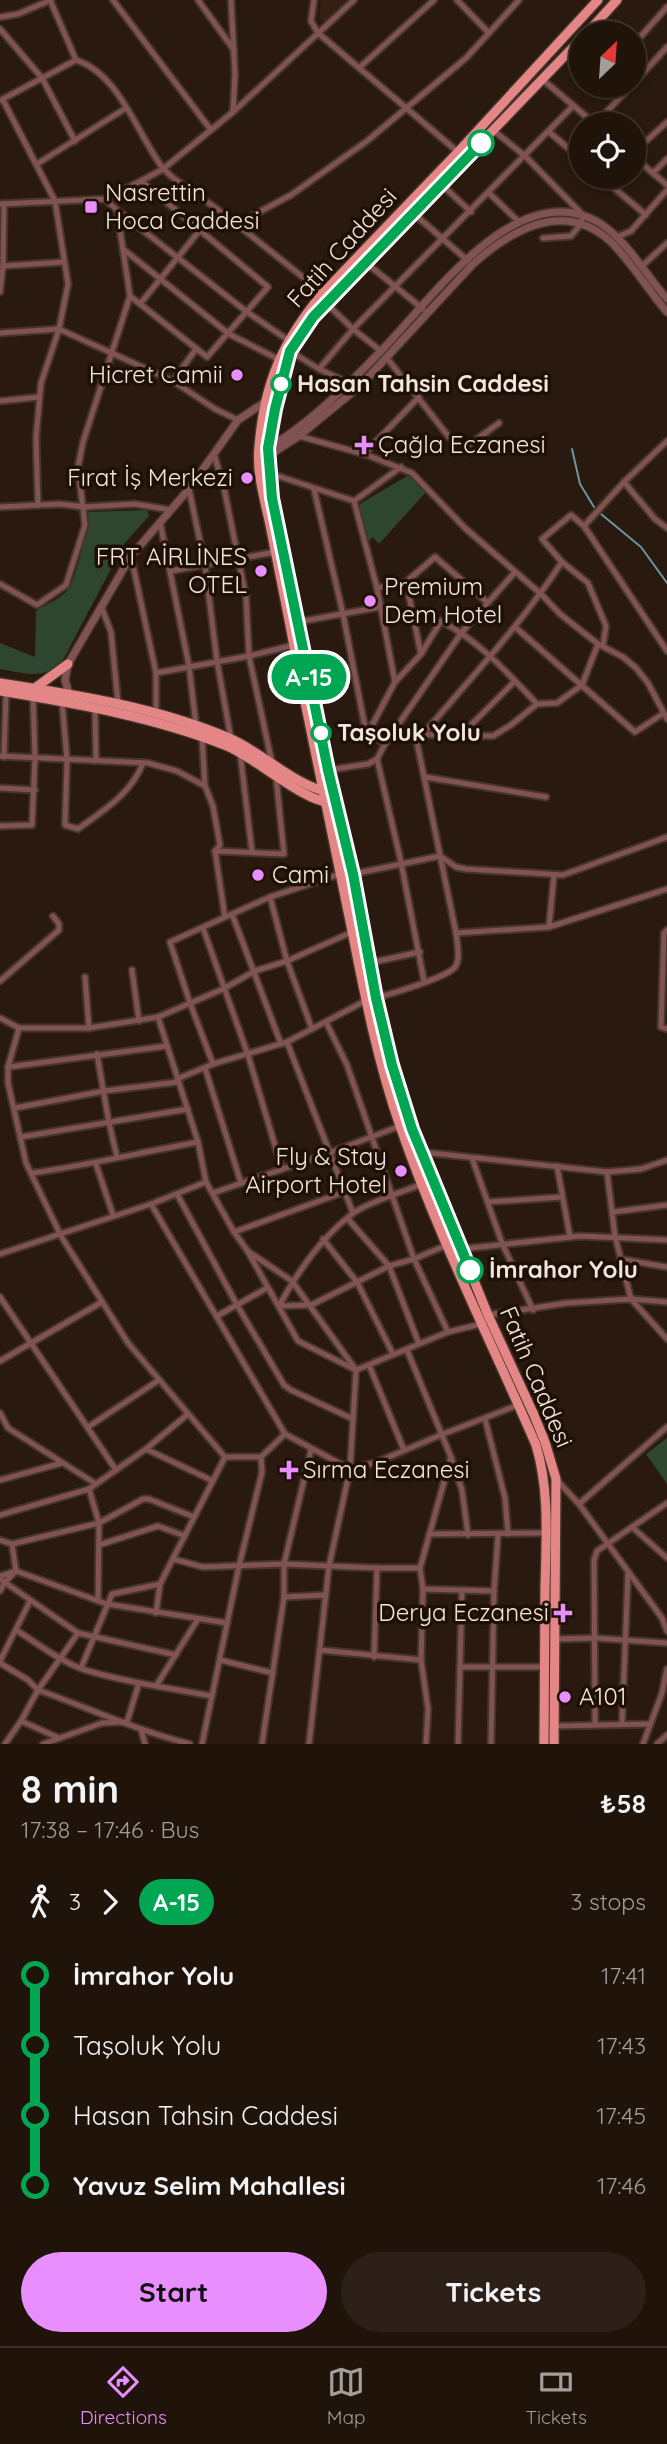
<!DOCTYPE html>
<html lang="en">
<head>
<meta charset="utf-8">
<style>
  :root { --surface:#1f130a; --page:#2c2018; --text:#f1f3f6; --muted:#a19e9c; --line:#3c322b; --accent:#e88eff }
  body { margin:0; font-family:Quicksand,sans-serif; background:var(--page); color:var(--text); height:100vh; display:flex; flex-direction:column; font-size:26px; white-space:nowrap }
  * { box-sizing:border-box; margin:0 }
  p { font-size:23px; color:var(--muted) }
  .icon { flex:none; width:38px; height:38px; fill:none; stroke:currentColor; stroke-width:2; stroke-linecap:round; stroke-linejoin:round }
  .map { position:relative; height:1744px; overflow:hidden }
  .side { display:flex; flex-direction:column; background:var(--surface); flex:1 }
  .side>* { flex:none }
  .badge { padding:0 14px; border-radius:23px; font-size:24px; line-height:46px }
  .needle { width:46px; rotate:25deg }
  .fabs { position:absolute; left:569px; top:21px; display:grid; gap:14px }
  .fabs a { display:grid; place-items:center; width:77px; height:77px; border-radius:50%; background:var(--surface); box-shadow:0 4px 10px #0003,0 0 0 2px var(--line); font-size:35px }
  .map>.badge { position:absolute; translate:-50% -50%; box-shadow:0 0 0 4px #fff }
  .legs { display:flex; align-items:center; gap:10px; height:77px; padding:0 21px; font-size:23px }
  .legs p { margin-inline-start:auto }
  .headline { display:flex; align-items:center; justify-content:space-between; height:119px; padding:0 21px }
  h1 { font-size:38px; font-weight:800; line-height:52px }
  .button { display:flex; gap:14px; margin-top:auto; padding:14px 21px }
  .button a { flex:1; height:80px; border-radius:42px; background:var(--accent); color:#111; font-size:28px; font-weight:800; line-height:80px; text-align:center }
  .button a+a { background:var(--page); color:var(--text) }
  ul { padding:0 21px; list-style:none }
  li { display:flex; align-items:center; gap:24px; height:70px; font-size:26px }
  li i { display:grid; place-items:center; width:10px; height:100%; margin:0 9px; background:currentColor }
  li i::after { content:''; width:18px; height:18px; margin:-9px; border:5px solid; border-radius:50%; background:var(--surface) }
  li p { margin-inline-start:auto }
  li:first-child i { background:linear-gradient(#0000 50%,currentColor 0) }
  li:last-child i { background:linear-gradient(currentColor 50%,#0000 0) }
  .tabs { display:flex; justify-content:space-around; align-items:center; height:98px; border-top:2px solid var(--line); background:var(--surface); font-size:19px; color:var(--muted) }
  .tabs a { display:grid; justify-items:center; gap:4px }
  .tabs .on { color:var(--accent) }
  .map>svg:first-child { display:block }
</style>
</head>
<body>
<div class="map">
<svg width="667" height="1744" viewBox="0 0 667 1744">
  <rect width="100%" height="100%" fill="#29190e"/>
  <path fill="#351f10" d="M321,0H347L324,22L319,19Z"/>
  <g fill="#2e462f">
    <path d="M409,475L426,492L379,544L373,537L368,542L359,508L361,503Z"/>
    <path d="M147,510L149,516L124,544L63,660C46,681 24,673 0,669V643L35,657L36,611C45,605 57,600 65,593C76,583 88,528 88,512Z"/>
    <path d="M667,1438V1484L646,1454Z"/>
  </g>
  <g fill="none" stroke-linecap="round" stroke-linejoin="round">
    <g stroke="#6698a1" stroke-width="2">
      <path d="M572,449L580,484L594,507"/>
      <path d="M601,514L641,547L667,583"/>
    </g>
    <defs>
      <g id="minor">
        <path d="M50,0L76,60C119,74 137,133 162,167C172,180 198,195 213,206C250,234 286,264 323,293"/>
        <path d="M113,0L211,130"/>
        <path d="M198,0L234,50"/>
        <path d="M231,0L235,74L233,112"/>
        <path d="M314,0L311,21L318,33L458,152"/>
        <path d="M457,0L489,33"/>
        <path d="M0,17L18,14L51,0"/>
        <path d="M0,29L42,78L75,141"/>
        <path d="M634,44L667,7"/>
        <path d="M634,65L643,73"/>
        <path d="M360,67L434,0"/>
        <path d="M542,79L595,124"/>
        <path d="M634,83L667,47"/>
        <path d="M1,100L76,60"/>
        <path d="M3,100L55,201L68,284L59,329L41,383L36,438L38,505"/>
        <path d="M595,124L631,86"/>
        <path d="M493,130L525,156L583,215L581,224L571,236L543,238"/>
        <path d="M549,132L581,159"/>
        <path d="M634,152L667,122"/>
        <path d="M634,157L667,185"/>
        <path d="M37,164L126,108"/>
        <path d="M653,173L667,159"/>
        <path d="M601,177L646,215"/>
        <path d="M441,184L471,212"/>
        <path d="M489,193L519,222"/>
        <path d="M0,204L105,199L141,181L163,169L233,112L354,0"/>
        <path d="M117,210L247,312L288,340"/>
        <path d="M413,213L466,259"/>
        <path d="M237,224L291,195L367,141L466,58L519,0"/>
        <path d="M617,237L631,231L667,190"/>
        <path d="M123,249L229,334L278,359"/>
        <path d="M365,262L423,309"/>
        <path d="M3,266L64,262"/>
        <path d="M641,267L667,243"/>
        <path d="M0,292L3,266L4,204"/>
        <path d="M130,296L207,357L268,287L141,181"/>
        <path d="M326,303L353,329L381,351"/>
        <path d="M140,304L200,230"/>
        <path d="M0,333L59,329L173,381L215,409L238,420"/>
        <path d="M290,351L319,369L349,383"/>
        <path d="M386,357L449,437L459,443L470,444L499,423"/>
        <path d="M319,369L353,329L573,106"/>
        <path d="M173,381L196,349"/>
        <path d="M0,401L39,397"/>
        <path d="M299,436L367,455L412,473L465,528L541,594L560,614L598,644L623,657L636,668L648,683L667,719"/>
        <path d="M214,454L224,488L246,597L249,656L272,763"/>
        <path d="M364,454L419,397"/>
        <path d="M269,473L354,501L377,588L395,682"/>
        <path d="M624,482L655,519L667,528"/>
        <path d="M189,489L205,565L217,661L231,739"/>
        <path d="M314,489L343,614L366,732L385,744"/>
        <path d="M354,501L401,467"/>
        <path d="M0,507L60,504L84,507L135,504L171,510"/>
        <path d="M160,522L189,666L196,725"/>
        <path d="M584,526L667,651"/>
        <path d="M131,556L156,673V714"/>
        <path d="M562,562L588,583L606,626L603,645"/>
        <path d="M171,571L275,552"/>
        <path d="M406,582L421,654"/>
        <path d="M0,584L37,605L66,585L85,525L78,467L83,442L130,296L117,210L105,199"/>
        <path d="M377,588L406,582L435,557L487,602"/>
        <path d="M101,606L111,632L118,703"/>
        <path d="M298,622L380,607"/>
        <path d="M515,627L635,732L664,713"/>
        <path d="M156,673L249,656L294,645"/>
        <path d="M62,701L67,760L65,825L78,829C104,810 131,794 143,763"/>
        <path d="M95,707L96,761"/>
        <path d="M368,733L395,682L421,654L441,621C479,641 508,673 537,704"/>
        <path d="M424,733C472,677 522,623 562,562L542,539L571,515L584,526L624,482L667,441"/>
        <path d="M392,734L493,736L511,725L537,704L557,703L582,685L598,644"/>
        <path d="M462,734L515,681"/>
        <path d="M240,752L252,852"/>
        <path d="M0,756L148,763L177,771L205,786L202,737"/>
        <path d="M4,757L6,692"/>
        <path d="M377,759L401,862L424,981"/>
        <path d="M328,770L368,764L377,759L385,744L462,632L515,572"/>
        <path d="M425,777L546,797"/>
        <path d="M205,786L213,806L220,845L215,851"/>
        <path d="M0,788L35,790"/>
        <path d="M0,826L32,825L35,758L33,696"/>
        <path d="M353,874L440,856L456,867L466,869L563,875L667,837"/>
        <path d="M270,897L287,961L312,1029"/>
        <path d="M232,914L281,1044"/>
        <path d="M225,917L215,851L284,854L276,777"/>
        <path d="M549,927L554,875"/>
        <path d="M203,928L248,1055L282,1169"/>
        <path d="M667,930L664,933L661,1027L667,1029"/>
        <path d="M352,932L287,961L255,971L223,989L158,1017L89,1028H19L8,1067V1083L26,1163L61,1236L128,1343L225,1457H261L285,1434L350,1469L377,1462L443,1434L518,1405"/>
        <path d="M456,933L549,927L667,889"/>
        <path d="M369,963L420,952"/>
        <path d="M132,970L139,1021"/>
        <path d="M85,977L89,1028"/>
        <path d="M0,981L59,930V924L53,916"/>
        <path d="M376,998C390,994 448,977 455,967C461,960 457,942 456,933L415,733"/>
        <path d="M158,1017L198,1142L206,1182L234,1232L247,1250L298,1341L356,1370L448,1332L481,1324"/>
        <path d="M0,1018L19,1028"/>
        <path d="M326,1022L347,1065L414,1259L448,1332"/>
        <path d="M287,1042L353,1213"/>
        <path d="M97,1054L109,1123L117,1157"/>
        <path d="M213,1064L190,1003L170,942L270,897L340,874"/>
        <path d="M8,1067L167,1046"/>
        <path d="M205,1068L241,1183"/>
        <path d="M177,1079L213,1064L287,1042L365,1001"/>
        <path d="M15,1108L104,1091L178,1082"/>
        <path d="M21,1137L188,1109"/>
        <path d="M422,1152L607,1172L641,1169L667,1160"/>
        <path d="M472,1158L502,1243L533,1310"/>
        <path d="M96,1164L113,1215"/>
        <path d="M557,1166L570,1237"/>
        <path d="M607,1172L615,1236L631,1299L667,1339"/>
        <path d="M33,1173C88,1165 143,1152 198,1142"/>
        <path d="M422,1184C403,1192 368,1202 352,1214C321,1238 298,1271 279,1306L311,1305L389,1266L414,1259L447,1245L461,1249L580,1236L667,1240"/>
        <path d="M213,1193L329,1153L400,1126"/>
        <path d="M177,1194L237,1305L284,1385L291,1390L353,1419"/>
        <path d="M488,1202L562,1197"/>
        <path d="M151,1204L285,1434"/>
        <path d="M613,1212L667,1205"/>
        <path d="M348,1219L389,1266L419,1344"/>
        <path d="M234,1232L344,1192"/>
        <path d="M323,1239L357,1282L393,1354"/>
        <path d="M249,1252L292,1281L356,1370L350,1469L329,1566L309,1744"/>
        <path d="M0,1254L151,1204L206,1182"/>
        <path d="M620,1259L667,1267"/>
        <path d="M0,1297L116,1470"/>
        <path d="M487,1315L567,1303L631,1299L667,1302"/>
        <path d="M217,1316L267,1288"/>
        <path d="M407,1350L451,1457L420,1568L423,1589L421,1660L428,1709L426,1744"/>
        <path d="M0,1361L102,1302"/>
        <path d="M369,1365L404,1450"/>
        <path d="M0,1413L8,1428L96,1484L89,1489L99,1523L98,1601"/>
        <path d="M485,1419L505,1498L508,1534"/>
        <path d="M88,1427L159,1380"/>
        <path d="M146,1449L213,1481"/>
        <path d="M451,1457L462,1490L468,1535"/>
        <path d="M556,1479L579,1504L662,1618L667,1631"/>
        <path d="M0,1480L62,1463"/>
        <path d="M96,1484L146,1449L188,1414"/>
        <path d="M579,1504L667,1427"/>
        <path d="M0,1515L89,1489"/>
        <path d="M632,1527L667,1558"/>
        <path d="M429,1534L546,1533"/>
        <path d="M0,1540L12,1544L16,1571L5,1582L0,1591"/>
        <path d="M12,1544L99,1523L143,1499H149L194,1517"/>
        <path d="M99,1545L158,1526L185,1536"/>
        <path d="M173,1559L203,1567L284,1564L377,1568H420"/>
        <path d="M0,1576L16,1571L107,1604L227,1623"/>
        <path d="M0,1579L78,1633L176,1655"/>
        <path d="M423,1589L494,1591"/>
        <path d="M284,1597L326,1595"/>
        <path d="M156,1613L160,1584"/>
        <path d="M16,1630C37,1643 58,1660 82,1669C124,1682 169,1688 212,1696"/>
        <path d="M555,1639L595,1638L667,1643"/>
        <path d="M320,1650L421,1660"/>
        <path d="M374,1657L377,1568"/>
        <path d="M220,1660L273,1673"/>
        <path d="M0,1661L30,1601"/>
        <path d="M0,1663L28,1680L38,1690C89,1708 138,1731 190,1744"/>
        <path d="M461,1667H544"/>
        <path d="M81,1668L112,1594L160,1584L225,1457"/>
        <path d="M156,1686L198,1619"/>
        <path d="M21,1721L59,1738"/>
        <path d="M127,1722L139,1683"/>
        <path d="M622,1724L628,1573"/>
        <path d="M595,1725L594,1560L597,1551L667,1503"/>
        <path d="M554,1726L649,1724"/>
        <path d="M141,1729L145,1744"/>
        <path d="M5,1744L21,1721L38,1690L78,1633"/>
        <path d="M43,1744L102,1723L124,1722"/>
        <path d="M202,1744L239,1566L262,1472L261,1457"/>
        <path d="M262,1744L284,1597V1564L311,1450"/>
        <path d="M458,1744L462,1590"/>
        <path d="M491,1744L494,1591L498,1535"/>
        <path d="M643,1744L662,1693L667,1669"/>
        <path d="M657,1744L667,1735"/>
      </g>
      <g id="tertiary">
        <path d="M266,449C307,426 347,386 380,352C429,303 514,177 596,221C624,236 646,275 667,299"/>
        <path d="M260,461L299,436L360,386L472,265C511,230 563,199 610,241C629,259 649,291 667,312"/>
        <path d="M69,694L65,680L68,664L131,556L189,489L238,420L265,402"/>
      </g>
      <g id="primary">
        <path d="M587,33L617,0"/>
        <path d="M0,683C77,695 156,707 229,738C262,752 291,783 327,792"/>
        <path d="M35,688L68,664"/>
        <path d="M0,691C78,704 154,717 227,746C254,757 305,802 329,802"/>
        <path d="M544,1744C544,1692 545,1641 545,1589C546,1540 550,1492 536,1445C490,1339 438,1236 400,1126C378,1063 365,997 352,931C334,842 315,752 297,663C289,617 279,571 270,525C265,501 256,472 259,447C264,383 282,342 323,293L458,152L598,0"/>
        <path d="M554,1744L556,1479L545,1442L534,1415L488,1315L412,1129L392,1065L376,998L353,874L328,770L269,473L268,448L286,363L296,341L313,317L581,39"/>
      </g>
    </defs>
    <use href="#minor" stroke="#45362b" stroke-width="9"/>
    <use href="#tertiary" stroke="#45362b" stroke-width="10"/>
    <use href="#primary" stroke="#45362b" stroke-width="12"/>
    <use href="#minor" stroke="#805252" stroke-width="5"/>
    <use href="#tertiary" stroke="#805252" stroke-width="7"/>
    <use href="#primary" stroke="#e48686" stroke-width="9"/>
  </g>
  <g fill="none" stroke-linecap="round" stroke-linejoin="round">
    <defs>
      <path id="line-1" d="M470,1270L412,1129L392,1065L376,998L353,874L328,770L272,498L268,448L275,409L290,351L313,317L481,143"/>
    </defs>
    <use href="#line-1" stroke="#fff" stroke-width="16"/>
    <use href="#line-1" stroke="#00a651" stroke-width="10"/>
  </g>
  <g fill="#fff" stroke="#00a651" stroke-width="3.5">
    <circle cx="481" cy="143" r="12"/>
    <circle cx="281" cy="384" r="9"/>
    <circle cx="321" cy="733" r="9"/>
    <circle cx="470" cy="1270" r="12"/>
  </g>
  <g fill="#e88eff" stroke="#1f1006" stroke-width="2.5">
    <rect x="84" y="200" width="14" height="14" rx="3.5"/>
    <circle cx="237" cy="375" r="7"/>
    <path d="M360.5 434.5h7v7h7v7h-7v7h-7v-7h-7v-7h7z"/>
    <circle cx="247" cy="478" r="7"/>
    <circle cx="261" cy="571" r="7"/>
    <circle cx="370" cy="601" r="7"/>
    <circle cx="258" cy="875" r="7"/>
    <circle cx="401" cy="1171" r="7"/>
    <path d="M285.5 1459.5h7v7h7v7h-7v7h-7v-7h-7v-7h7z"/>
    <path d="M559.5 1602.5h7v7h7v7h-7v7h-7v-7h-7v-7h7z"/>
    <circle cx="565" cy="1697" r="7"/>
  </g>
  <g text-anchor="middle" stroke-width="7" stroke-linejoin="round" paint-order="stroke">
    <g font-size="24" fill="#f1e6df" stroke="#1f1006" text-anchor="start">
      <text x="105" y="201">Nasrettin<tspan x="105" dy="28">Hoca Caddesi</tspan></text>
      <text x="223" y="383" text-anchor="end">Hicret Camii</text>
      <text x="378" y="453">Çağla Eczanesi</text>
      <text x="233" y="486" text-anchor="end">Fırat İş Merkezi</text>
      <text x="247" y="565" text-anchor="end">FRT AİRLİNES<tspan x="247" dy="28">OTEL</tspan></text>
      <text x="384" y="595">Premium<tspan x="384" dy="28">Dem Hotel</tspan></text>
      <text x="272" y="883">Cami</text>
      <text x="387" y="1165" text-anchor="end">Fly &amp; Stay<tspan x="387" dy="28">Airport Hotel</tspan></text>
      <text x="303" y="1478">Sırma Eczanesi</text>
      <text x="549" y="1621" text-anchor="end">Derya Eczanesi</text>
      <text x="579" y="1705">A101</text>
    </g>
    <g font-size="24" fill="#f1e6df" stroke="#1f1006">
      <text transform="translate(342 248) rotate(-48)" y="8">Fatih Caddesi</text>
      <text transform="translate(536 1377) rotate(67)" y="8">Fatih Caddesi</text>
    </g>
    <g font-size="24" font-weight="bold" fill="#f1e6df" stroke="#1f1006" text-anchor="start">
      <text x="297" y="392">Hasan Tahsin Caddesi</text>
      <text x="337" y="741">Taşoluk Yolu</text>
      <text x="489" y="1278">İmrahor Yolu</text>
    </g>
  </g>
</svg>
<div class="fabs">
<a><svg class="needle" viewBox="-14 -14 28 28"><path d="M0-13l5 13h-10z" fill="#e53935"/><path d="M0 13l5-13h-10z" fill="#a19e9c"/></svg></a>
<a><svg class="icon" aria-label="locate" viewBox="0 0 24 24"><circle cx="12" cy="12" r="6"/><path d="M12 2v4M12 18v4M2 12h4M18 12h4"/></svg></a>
</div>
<b class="badge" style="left:309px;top:677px;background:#00a651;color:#fff">A-15</b>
</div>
<section class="side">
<div class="headline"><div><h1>8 min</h1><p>17:38 – 17:46 · Bus</p></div><b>₺58</b></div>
<div class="legs"><svg class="icon" aria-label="walk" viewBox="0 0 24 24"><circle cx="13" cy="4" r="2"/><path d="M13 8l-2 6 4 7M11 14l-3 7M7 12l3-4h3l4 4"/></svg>3<svg class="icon" aria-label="forward" viewBox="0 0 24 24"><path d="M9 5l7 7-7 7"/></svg><b class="badge" style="background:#00a651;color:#fff">A-15</b><p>3 stops</p></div>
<ul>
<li><i style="color:#00a651"></i><b>İmrahor Yolu</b><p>17:41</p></li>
<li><i style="color:#00a651"></i><span>Taşoluk Yolu</span><p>17:43</p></li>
<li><i style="color:#00a651"></i><span>Hasan Tahsin Caddesi</span><p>17:45</p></li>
<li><i style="color:#00a651"></i><b>Yavuz Selim Mahallesi</b><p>17:46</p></li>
</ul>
<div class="button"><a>Start</a><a>Tickets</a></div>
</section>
<nav class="tabs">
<a class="on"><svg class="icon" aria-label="directions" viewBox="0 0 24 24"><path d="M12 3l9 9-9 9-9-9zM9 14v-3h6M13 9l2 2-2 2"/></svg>Directions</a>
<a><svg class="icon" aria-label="map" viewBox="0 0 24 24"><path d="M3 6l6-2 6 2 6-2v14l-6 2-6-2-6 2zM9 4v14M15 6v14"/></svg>Map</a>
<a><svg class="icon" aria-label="tickets" viewBox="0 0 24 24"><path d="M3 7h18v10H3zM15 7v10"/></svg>Tickets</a>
</nav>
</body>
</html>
